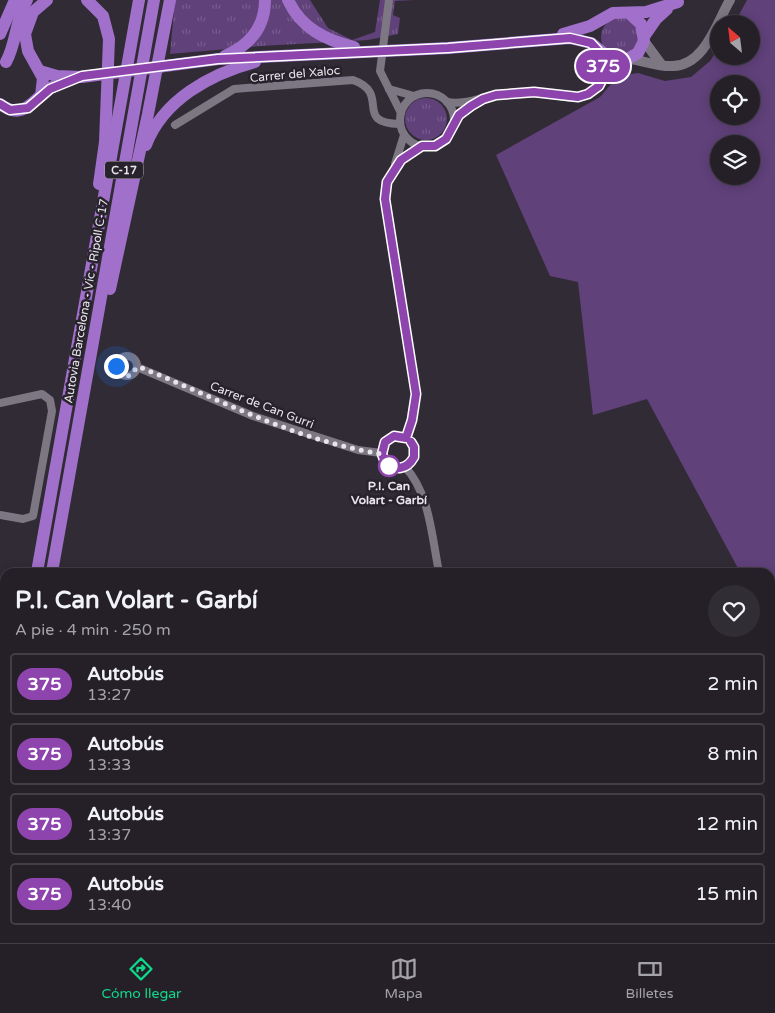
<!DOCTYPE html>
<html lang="es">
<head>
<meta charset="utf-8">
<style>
  :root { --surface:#252028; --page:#312d34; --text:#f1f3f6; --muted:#a3a3a8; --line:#423e45; --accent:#0fd98a }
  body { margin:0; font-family:"Varela Round",sans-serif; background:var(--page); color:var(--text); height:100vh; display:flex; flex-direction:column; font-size:19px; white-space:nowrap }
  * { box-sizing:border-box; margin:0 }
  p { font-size:16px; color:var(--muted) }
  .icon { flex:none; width:28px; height:28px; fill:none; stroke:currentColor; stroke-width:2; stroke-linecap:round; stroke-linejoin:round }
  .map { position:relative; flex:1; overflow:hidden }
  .side { position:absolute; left:0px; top:568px; width:775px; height:376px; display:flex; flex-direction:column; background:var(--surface); border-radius:15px 15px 0 0; box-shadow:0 2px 12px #0003,0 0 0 1px var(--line) }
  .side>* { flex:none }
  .badge { padding:0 10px; border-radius:16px; font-size:18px; line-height:32px }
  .needle { width:32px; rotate:332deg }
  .buttons { position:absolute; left:710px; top:15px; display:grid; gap:10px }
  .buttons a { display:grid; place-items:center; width:50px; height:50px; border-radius:50%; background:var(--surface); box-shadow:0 2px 12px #0003,0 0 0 1px var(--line); font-size:25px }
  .you { position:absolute; width:25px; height:25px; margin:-12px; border:4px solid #fff; border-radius:50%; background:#1a73e8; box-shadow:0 0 0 8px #1a73e833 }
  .map>.badge { position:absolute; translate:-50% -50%; box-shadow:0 0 0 2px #fff }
  .round { display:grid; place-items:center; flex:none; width:52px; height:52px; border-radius:26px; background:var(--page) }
  .overview { display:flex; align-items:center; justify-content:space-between; height:85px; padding:0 15px }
  h1 { font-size:24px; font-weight:800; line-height:38px }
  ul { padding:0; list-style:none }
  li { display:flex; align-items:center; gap:15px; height:62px; margin:0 10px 8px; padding:0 5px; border:2px solid var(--line); border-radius:5px }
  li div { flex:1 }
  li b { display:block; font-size:19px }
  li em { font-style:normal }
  li .badge { min-width:55px; font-weight:700; text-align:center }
  .tab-bar { display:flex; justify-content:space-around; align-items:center; height:70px; border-top:1px solid var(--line); background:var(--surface); font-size:14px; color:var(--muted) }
  .tab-bar a { display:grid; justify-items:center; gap:2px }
  .tab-bar .current { color:var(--accent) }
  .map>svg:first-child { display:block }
</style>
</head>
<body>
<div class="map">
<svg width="775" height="943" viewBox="0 0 775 943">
  <defs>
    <pattern id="grass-tufts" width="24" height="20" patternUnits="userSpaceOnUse" patternTransform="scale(1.25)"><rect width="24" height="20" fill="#60417a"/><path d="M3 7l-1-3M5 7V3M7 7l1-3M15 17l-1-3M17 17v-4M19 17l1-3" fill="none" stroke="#775c8d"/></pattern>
  </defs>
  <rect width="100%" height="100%" fill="#312b36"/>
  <g fill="url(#grass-tufts)">
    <path d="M175,0H310L328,28L352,40L375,32L380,0H414L395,1L393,15L400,18L398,34L368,40L261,46L170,54Z"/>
    <circle cx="620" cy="37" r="19"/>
    <circle cx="426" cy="119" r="21"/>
    <path d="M775,656V696L770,694V659Z"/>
    <path d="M770,858H775V943L769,939Z"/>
  </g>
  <path fill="#60417a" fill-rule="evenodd" d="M747,0H775V637L770,628V572H740L647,399L593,415L578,282L550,276L496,155L600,97L618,76L638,73L665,81L691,77L710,61L719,47V56H751V24H734ZM719,84H751V116H719ZM719,144H751V176H719Z"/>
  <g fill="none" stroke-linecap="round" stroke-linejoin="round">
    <g stroke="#7d7783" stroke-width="8">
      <path d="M389,0L380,71L401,113"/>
      <path d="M602,55L603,80"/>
      <path d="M389,89L414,96"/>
      <circle cx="427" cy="120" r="27"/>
      <path d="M447,102C464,105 480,98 496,95C507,93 519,93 531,93C548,92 566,101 584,96C595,93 613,70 624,61"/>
      <path d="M454,123L459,115L480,100"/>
      <path d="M175,125L234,89L353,80C392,94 352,123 400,124"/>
      <path d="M395,164L404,135"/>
      <circle cx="127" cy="366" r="10"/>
      <path d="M137,367L253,416L358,450L381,453"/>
      <path d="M0,403L42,394L50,400L52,411L33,516L23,519L0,515"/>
      <circle cx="398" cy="452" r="16"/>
      <path d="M407,438L412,420L416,394L385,191C390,170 403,156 422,147"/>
      <path d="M405,467C430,493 432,539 439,572"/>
      <path d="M513,939L514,943"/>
      <path d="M214,943V939"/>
    </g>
    <g stroke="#7d7783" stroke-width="10">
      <path d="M644,41L661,64"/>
      <path d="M631,59C644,61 660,67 673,66C705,65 717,22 730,0"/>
    </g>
    <g stroke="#a170ca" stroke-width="12">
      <path d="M87,0L103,16L109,39L105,142L99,184"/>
      <path d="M288,0C301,28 325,40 354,47"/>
      <path d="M0,34L15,0"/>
      <path d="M563,34L590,26L613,13L646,12L678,2"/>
      <path d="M645,35L656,19L667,9"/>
      <path d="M225,56C250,45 265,27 265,0"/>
      <path d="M6,62C17,42 15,20 27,0"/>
      <path d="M40,71L57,76L82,77L218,59L448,48L570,38L591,43L612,60L624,61L638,53L644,41L641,24L629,13"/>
      <path d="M41,96L43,78L28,51L25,34L33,12L47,0"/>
      <path d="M0,104C24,122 33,99 50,88C57,84 65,82 72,79"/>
      <path d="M146,145C163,100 210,74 255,62"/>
      <path d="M110,289L148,114L170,0"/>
      <path d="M37,572L139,0"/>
      <path d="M52,572L154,0"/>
      <path d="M0,854L5,827"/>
    </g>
    <path stroke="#aa6edb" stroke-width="14" d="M0,777L5,749"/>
  </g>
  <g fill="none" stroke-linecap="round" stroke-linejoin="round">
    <defs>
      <path id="line" d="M0,104L10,110L28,108L50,89L82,76L218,59L448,48L570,38L591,43L602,55V80L599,86L588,94L578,97L534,92L496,95L483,99L471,106L459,115L446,139L435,146H422L401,160L387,182L385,199L416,394L412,420L406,438L394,436L385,442L382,454L385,462C395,471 407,470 414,457V447L411,442"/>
    </defs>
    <use href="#line" stroke="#fff" stroke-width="11"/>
    <use href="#line" stroke="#8e44ad" stroke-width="8"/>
    <path stroke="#e8e5ec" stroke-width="5" stroke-dasharray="0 9" d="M116,366C118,374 123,378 131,375L137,367L142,368C221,400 297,441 382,454L389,466"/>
  </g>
  <circle fill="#fff" stroke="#8e44ad" stroke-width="2.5" cx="389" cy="466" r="10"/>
  <g text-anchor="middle" stroke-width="5" stroke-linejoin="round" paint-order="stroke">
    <rect fill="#27222c" stroke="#aeaab2" stroke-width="1" x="105" y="161.5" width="38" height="17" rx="4"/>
    <g font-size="11" font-weight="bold" fill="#e8e5ec">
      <text x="124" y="174">C-17</text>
    </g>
    <g font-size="12" fill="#e8e5ec" stroke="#27222c">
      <text transform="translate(295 74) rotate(-5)" y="4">Carrer del Xaloc</text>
      <text transform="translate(86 301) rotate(-80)" y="4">Autovia Barcelona - Vic - Ripoll C-17</text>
      <text transform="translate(262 405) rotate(21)" y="4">Carrer de Can Gurri</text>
    </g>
    <g font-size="12" font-weight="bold" fill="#e8e5ec" stroke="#27222c">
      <text x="389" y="490">P.I. Can<tspan x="389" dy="14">Volart - Garbí</tspan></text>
    </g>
  </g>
</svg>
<div class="buttons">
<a><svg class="needle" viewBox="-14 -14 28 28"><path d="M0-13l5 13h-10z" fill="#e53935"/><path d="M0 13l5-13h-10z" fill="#a3a3a8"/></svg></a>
<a><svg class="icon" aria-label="locate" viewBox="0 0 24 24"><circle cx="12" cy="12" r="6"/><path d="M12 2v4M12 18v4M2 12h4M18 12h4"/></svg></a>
<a><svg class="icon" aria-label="layers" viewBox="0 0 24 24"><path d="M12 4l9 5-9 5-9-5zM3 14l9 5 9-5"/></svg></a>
</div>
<div class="you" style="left:116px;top:366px"></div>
<b class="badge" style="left:603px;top:66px;background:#8e44ad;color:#fff">375</b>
<section class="side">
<div class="overview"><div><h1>P.I. Can Volart - Garbí</h1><p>A pie · 4 min · 250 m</p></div><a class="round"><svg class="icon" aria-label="heart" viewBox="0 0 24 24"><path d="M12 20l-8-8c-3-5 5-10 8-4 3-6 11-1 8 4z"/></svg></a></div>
<ul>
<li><span class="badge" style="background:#8e44ad;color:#fff">375</span><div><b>Autobús</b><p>13:27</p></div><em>2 min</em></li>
<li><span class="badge" style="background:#8e44ad;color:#fff">375</span><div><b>Autobús</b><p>13:33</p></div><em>8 min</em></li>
<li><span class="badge" style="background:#8e44ad;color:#fff">375</span><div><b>Autobús</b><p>13:37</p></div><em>12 min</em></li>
<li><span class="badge" style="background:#8e44ad;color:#fff">375</span><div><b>Autobús</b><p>13:40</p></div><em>15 min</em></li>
</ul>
</section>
</div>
<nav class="tab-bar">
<a class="current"><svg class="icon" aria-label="directions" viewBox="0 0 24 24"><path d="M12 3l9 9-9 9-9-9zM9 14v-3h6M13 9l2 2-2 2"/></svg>Cómo llegar</a>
<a><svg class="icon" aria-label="map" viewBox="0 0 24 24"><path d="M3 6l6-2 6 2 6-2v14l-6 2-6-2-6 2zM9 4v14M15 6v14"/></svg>Mapa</a>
<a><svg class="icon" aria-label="tickets" viewBox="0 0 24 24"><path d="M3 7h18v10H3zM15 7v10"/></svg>Billetes</a>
</nav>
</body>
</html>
